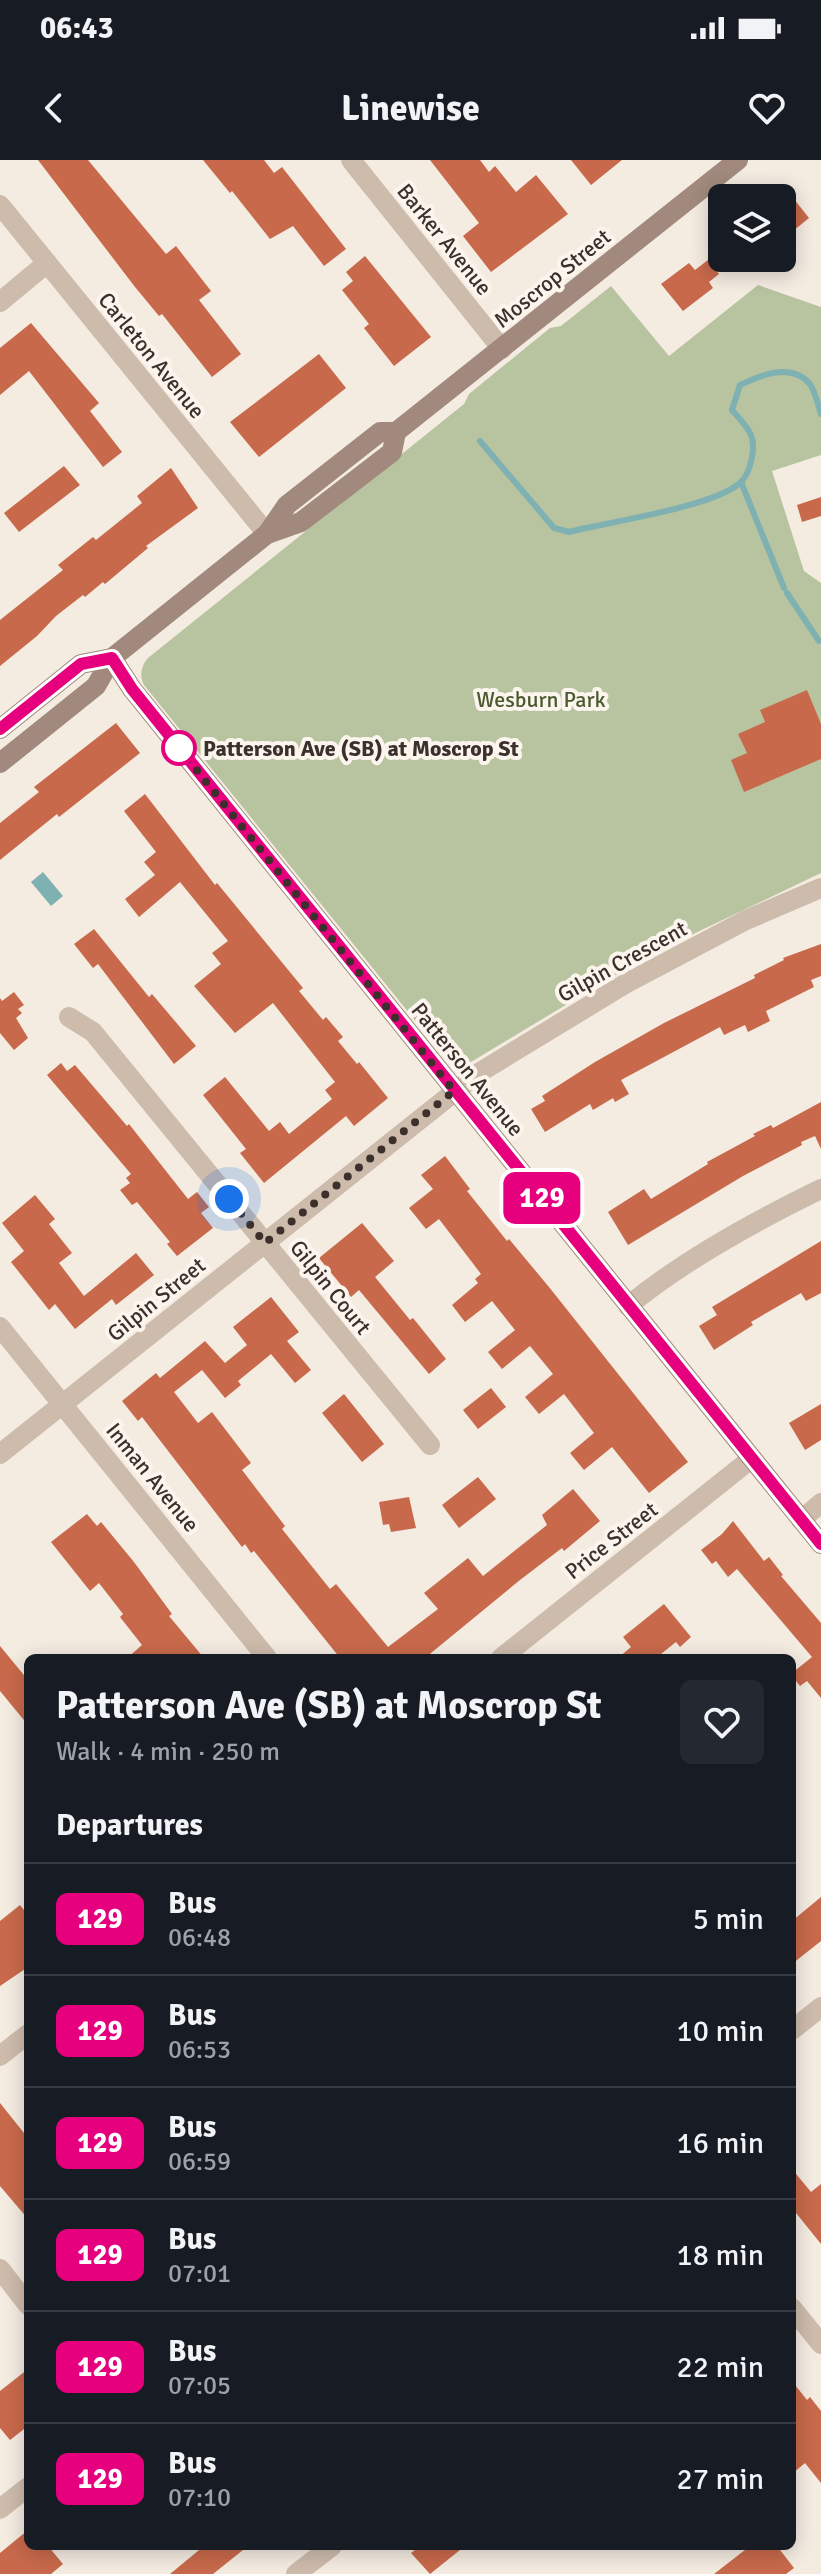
<!DOCTYPE html>
<html lang="en">
<head>
<meta charset="utf-8">
<style>
  :root { --surface:#171b24; --page:#242831; --text:#f1f3f6; --muted:#9ea1a6; --line:#363941 }
  body { margin:0; font-family:Signika,sans-serif; background:var(--page); color:var(--text); height:100vh; display:flex; flex-direction:column; font-size:30px; white-space:nowrap }
  * { box-sizing:border-box; margin:0 }
  p { font-size:26px; color:var(--muted) }
  .icon { flex:none; width:44px; height:44px; fill:none; stroke:currentColor; stroke-width:2; stroke-linecap:round; stroke-linejoin:round }
  .map { position:relative; flex:1; overflow:hidden }
  .panel { position:absolute; left:24px; top:1494px; width:772px; height:896px; display:flex; flex-direction:column; background:var(--surface); border-radius:12px; box-shadow:0 4px 20px #0003 }
  .panel>* { flex:none }
  .badge { padding:0 16px; border-radius:12px; font-size:28px; line-height:52px }
  .controls { position:absolute; left:708px; top:24px; display:grid; gap:16px }
  .controls a { display:grid; place-items:center; width:88px; height:88px; border-radius:12px; background:var(--surface); box-shadow:0 4px 20px #0003; font-size:40px }
  .you { position:absolute; width:40px; height:40px; margin:-20px; border:6px solid #fff; border-radius:50%; background:#1a73e8; box-shadow:0 0 0 12px #1a73e833 }
  .map>.badge { position:absolute; translate:-50% -50%; box-shadow:0 0 0 4px #fff }
  h2 { padding:0 32px; font-size:30px; line-height:72px }
  .round { display:grid; place-items:center; flex:none; width:84px; height:84px; border-radius:12px; background:var(--page) }
  .overview { display:flex; align-items:center; justify-content:space-between; height:136px; padding:0 32px }
  h1 { font-size:38px; font-weight:800; line-height:60px }
  ul { padding:0; list-style:none }
  li { display:flex; align-items:center; gap:24px; height:112px; padding:0 32px; border-top:2px solid var(--line) }
  li div { flex:1 }
  li b { display:block; font-size:30px }
  li em { font-style:normal }
  li .badge { min-width:88px; font-weight:700; text-align:center }
  .status { display:flex; justify-content:space-between; align-items:center; height:56px; padding:0 40px; background:var(--surface); direction:ltr }
  .status svg { height:22px; fill:currentColor }
  header { display:flex; justify-content:space-between; align-items:center; height:104px; padding:0 32px; background:var(--surface); font-size:36px; font-weight:800 }
  .map>svg:first-child { display:block }
</style>
</head>
<body>
<div class="status"><b>06:43</b><svg viewBox="0 0 49 12"><path d="M0 12V9h3v3zM5 12V6h3v6zM10 12V3h3v9zM15 12V0h3v12zM26 1h20v11H26zM47 4h2v5h-2z"/></svg></div>
<header><svg class="icon" aria-label="back" viewBox="0 0 24 24"><path d="M15 5l-7 7 7 7"/></svg>Linewise<svg class="icon" aria-label="heart" viewBox="0 0 24 24"><path d="M12 20l-8-8c-3-5 5-10 8-4 3-6 11-1 8 4z"/></svg></header>
<div class="map">
<svg width="821" height="2414" viewBox="0 0 821 2414">
  <rect width="100%" height="100%" fill="#f4ebe1"/>
  <path fill="#b8c4a0" d="M758,125L821,147V295L772,311L804,411L821,423V713L647,796L471,902L455,905L447,900L144,525C139,516 141,506 148,498L464,244L469,234L550,168L561,166L611,126L669,196Z"/>
  <path fill="#7fb0b2" d="M43,712L63,736L51,746L31,722Z"/>
  <g fill="none" stroke-linecap="round" stroke-linejoin="round">
    <g stroke="#7fb0b2" stroke-width="6">
      <path d="M480,281L554,368L569,372C608,362 715,347 741,322C751,312 756,287 751,275C747,266 738,257 732,250L740,225C761,215 791,202 810,224C815,231 818,245 821,254"/>
      <path d="M741,322L784,428"/>
      <path d="M787,433L819,481"/>
    </g>
  </g>
  <g fill="#c8694b">
    <path d="M38,0H88L166,94L176,86L211,131L199,140L241,194L212,217L162,154L159,156L135,127Z"/>
    <path d="M203,0H264L274,13L282,7L346,89L324,106L293,66L270,79L232,31L230,33Z"/>
    <path d="M430,0H480L489,12L495,6L516,32L536,15L568,54L491,112L463,76L479,63Z"/>
    <path d="M571,0H622L591,25Z"/>
    <path d="M782,24L809,58L782,80Z"/>
    <path d="M365,96L431,177L394,206L364,168L369,164L342,130L353,121L346,112Z"/>
    <path d="M708,100L719,114L709,122L713,128L683,151L661,124L689,103L695,110Z"/>
    <path d="M31,163L99,243L90,251L122,292L103,307L29,211L0,235V188Z"/>
    <path d="M319,194L346,228L259,297L230,262Z"/>
    <path d="M64,306L80,325L19,372L4,353Z"/>
    <path d="M171,308L198,348L146,386L148,388L105,424L103,422L85,437L83,435L56,456L37,476L0,506V460L63,410L58,405L93,377L96,380L142,343L137,336Z"/>
    <path d="M821,337V356L802,362L797,345Z"/>
    <path d="M807,530L821,564V599L744,632L731,600L747,593L738,574L765,562L760,550Z"/>
    <path d="M116,563L140,593L59,657L57,654L0,700V663L39,632L34,627Z"/>
    <path d="M145,634L215,725L217,723L303,828L299,831L323,860L326,857L343,877L338,881L357,904L359,902L388,938L354,966L346,956L264,1023L240,993L246,989L203,935L225,917L269,971L280,962L289,974L332,939L325,930L335,922L273,843L235,873L194,826L221,804L212,793L228,781L180,722L139,757L125,739L155,715L144,702L156,692L124,651Z"/>
    <path d="M94,769L149,837L152,834L196,886L174,904L98,804L93,808L74,784Z"/>
    <path d="M821,784V816L811,820L814,827L766,851L770,861L748,872L745,865L724,875L720,867L621,920L629,934L615,942L613,938L593,950L590,944L545,972L531,949L545,941L542,936L595,902L664,863L755,818L754,815L784,800L783,798Z"/>
    <path d="M14,832L24,845L18,849L22,853L16,858L28,878L14,890L0,873V838L2,841Z"/>
    <path d="M61,903L67,911L75,905L127,966L129,964L188,1039L197,1032L209,1047L201,1053L213,1068L177,1096L167,1084L170,1082L137,1042L132,1045L120,1030L130,1023L126,1018L131,1014L47,915Z"/>
    <path d="M821,942V989L815,976L801,982L802,985L743,1016L628,1085L608,1052L644,1029L651,1039L708,1004L707,1002L755,976L753,974L771,965L773,968Z"/>
    <path d="M445,996L470,1029L467,1031L507,1081L509,1079L549,1127L688,1302L649,1333L612,1287L584,1310L570,1293L594,1273L564,1234L539,1254L525,1237L553,1214L530,1186L502,1209L488,1192L515,1170L492,1141L465,1162L452,1145L478,1123L475,1119L481,1114L439,1059L426,1069L409,1048L433,1029L421,1015Z"/>
    <path d="M35,1035L55,1059L49,1064L72,1093L59,1103L84,1136L136,1093L154,1115L116,1145L112,1139L75,1169L55,1144L49,1150L11,1102L24,1091L2,1063Z"/>
    <path d="M362,1063L394,1101L375,1117L410,1160L413,1158L446,1199L429,1214L359,1130L351,1137L319,1098Z"/>
    <path d="M821,1081V1133L806,1141L801,1133L751,1162L753,1165L714,1190L699,1166L717,1155L712,1147Z"/>
    <path d="M271,1137L299,1172L287,1181L311,1210L295,1223L271,1194L238,1221L241,1225L225,1238L202,1210L174,1232L198,1263L212,1252L251,1303L242,1310L285,1366L282,1369L330,1429L336,1424L388,1487L438,1449L424,1433L468,1398L483,1416L547,1365L542,1355L573,1329L600,1361L564,1391L562,1388L520,1420L425,1498H340L254,1391L251,1393L245,1384L242,1387L142,1257L138,1261L122,1241L156,1213L160,1218L205,1181L225,1203L247,1185L233,1167Z"/>
    <path d="M491,1228L506,1247L478,1269L463,1250Z"/>
    <path d="M344,1234L384,1284L362,1302L322,1253Z"/>
    <path d="M821,1244V1280L805,1290L789,1263Z"/>
    <path d="M478,1317L496,1339L459,1368L442,1345Z"/>
    <path d="M409,1337L416,1368L391,1372L389,1364L383,1365L379,1342Z"/>
    <path d="M87,1354L97,1366L101,1362L134,1402L172,1454L169,1456L204,1498H127L142,1485L120,1457L123,1454L99,1423L90,1431L51,1382Z"/>
    <path d="M733,1361L764,1401L769,1397L783,1415L781,1416L821,1463V1538L807,1521L800,1526L792,1516V1513L812,1497L737,1409L728,1417L716,1401L712,1404L701,1390L722,1374Z"/>
    <path d="M664,1444L691,1477L680,1487L676,1482L656,1498H618L631,1487L623,1477Z"/>
    <path d="M0,1486L28,1520V1565L0,1531Z"/>
    <path d="M821,1737V1781L792,1804V1761Z"/>
    <path d="M20,1745L28,1755V1807L0,1826V1761Z"/>
    <path d="M0,1943L28,1978V2059L0,2026Z"/>
    <path d="M792,2009L811,2032L821,2024V2084L792,2048Z"/>
    <path d="M28,2209V2266L10,2280L0,2268V2231Z"/>
    <path d="M792,2221L807,2240L810,2237L821,2251V2323L805,2303L792,2314Z"/>
    <path d="M28,2370V2386H48L63,2404L51,2414H0V2393Z"/>
    <path d="M204,2386H248L213,2414H170Z"/>
    <path d="M420,2386H465L430,2414L411,2393Z"/>
    <path d="M750,2386H777L794,2408L786,2414H714Z"/>
  </g>
  <g fill="none" stroke-linecap="round" stroke-linejoin="round">
    <g stroke="#cdbbac" stroke-width="20">
      <path d="M351,0L502,189"/>
      <path d="M0,45L267,374"/>
      <path d="M0,142L47,103"/>
      <path d="M69,857L93,872L430,1285"/>
      <path d="M628,1146C685,1099 755,1061 821,1029"/>
      <path d="M0,1167L267,1498"/>
      <path d="M0,1294L477,914L625,824L746,760L821,728"/>
      <path d="M801,1360L821,1343"/>
      <path d="M501,1498L751,1299"/>
      <path d="M792,1870L821,1847"/>
      <path d="M0,1896L28,1874"/>
      <path d="M0,2109L28,2145"/>
      <path d="M792,2148L821,2184"/>
      <path d="M0,2349L28,2327"/>
      <path d="M296,2414L332,2386"/>
    </g>
    <g stroke="#a18a7d" stroke-width="20">
      <path d="M267,374L301,362L392,292L396,272L738,0"/>
      <path d="M112,498L132,529L821,1384"/>
      <path d="M0,569L81,504L112,498"/>
      <path d="M0,603L96,526L112,498L267,374L287,345L380,272H396"/>
    </g>
  </g>
  <g fill="none" stroke-linecap="round" stroke-linejoin="round">
    <defs>
      <path id="line" d="M0,569L81,504L112,498L132,529L821,1384"/>
    </defs>
    <use href="#line" stroke="#fff" stroke-width="18"/>
    <use href="#line" stroke="#e6007e" stroke-width="12"/>
    <path stroke="#3b302b" stroke-width="8" stroke-dasharray="0 14.4" d="M179,588L454,931L265,1083L229,1039"/>
  </g>
  <circle fill="#fff" stroke="#e6007e" stroke-width="4" cx="179" cy="588" r="16"/>
  <g text-anchor="middle" stroke-width="8" stroke-linejoin="round" paint-order="stroke">
    <g font-size="22" fill="#3b302b" stroke="#fbf5ee">
      <text transform="translate(445 79) rotate(51)" y="8">Barker Avenue</text>
      <text transform="translate(552 118) rotate(-39)" y="8">Moscrop Street</text>
      <text transform="translate(152 195) rotate(51)" y="8">Carleton Avenue</text>
      <text transform="translate(622 801) rotate(-29)" y="8">Gilpin Crescent</text>
      <text transform="translate(468 909) rotate(51)" y="8">Patterson Avenue</text>
      <text transform="translate(331 1127) rotate(51)" y="8">Gilpin Court</text>
      <text transform="translate(156 1139) rotate(-39)" y="8">Gilpin Street</text>
      <text transform="translate(153 1317) rotate(51)" y="8">Inman Avenue</text>
      <text transform="translate(611 1380) rotate(-38)" y="8">Price Street</text>
    </g>
    <g font-size="22" fill="#4a5a2e" stroke="#fbf5ee">
      <text x="541" y="547">Wesburn Park</text>
    </g>
    <g font-size="22" font-weight="bold" fill="#3b302b" stroke="#fbf5ee" text-anchor="start">
      <text x="203" y="596">Patterson Ave (SB) at Moscrop St</text>
    </g>
  </g>
</svg>
<div class="controls">
<a><svg class="icon" aria-label="layers" viewBox="0 0 24 24"><path d="M12 4l9 5-9 5-9-5zM3 14l9 5 9-5"/></svg></a>
</div>
<div class="you" style="left:229px;top:1039px"></div>
<b class="badge" style="left:542px;top:1038px;background:#e6007e;color:#fff">129</b>
<section class="panel">
<div class="overview"><div><h1>Patterson Ave (SB) at Moscrop St</h1><p>Walk · 4 min · 250 m</p></div><a class="round"><svg class="icon" aria-label="heart" viewBox="0 0 24 24"><path d="M12 20l-8-8c-3-5 5-10 8-4 3-6 11-1 8 4z"/></svg></a></div>
<h2>Departures</h2>
<ul>
<li><span class="badge" style="background:#e6007e;color:#fff">129</span><div><b>Bus</b><p>06:48</p></div><em>5 min</em></li>
<li><span class="badge" style="background:#e6007e;color:#fff">129</span><div><b>Bus</b><p>06:53</p></div><em>10 min</em></li>
<li><span class="badge" style="background:#e6007e;color:#fff">129</span><div><b>Bus</b><p>06:59</p></div><em>16 min</em></li>
<li><span class="badge" style="background:#e6007e;color:#fff">129</span><div><b>Bus</b><p>07:01</p></div><em>18 min</em></li>
<li><span class="badge" style="background:#e6007e;color:#fff">129</span><div><b>Bus</b><p>07:05</p></div><em>22 min</em></li>
<li><span class="badge" style="background:#e6007e;color:#fff">129</span><div><b>Bus</b><p>07:10</p></div><em>27 min</em></li>
</ul>
</section>
</div>
</body>
</html>
